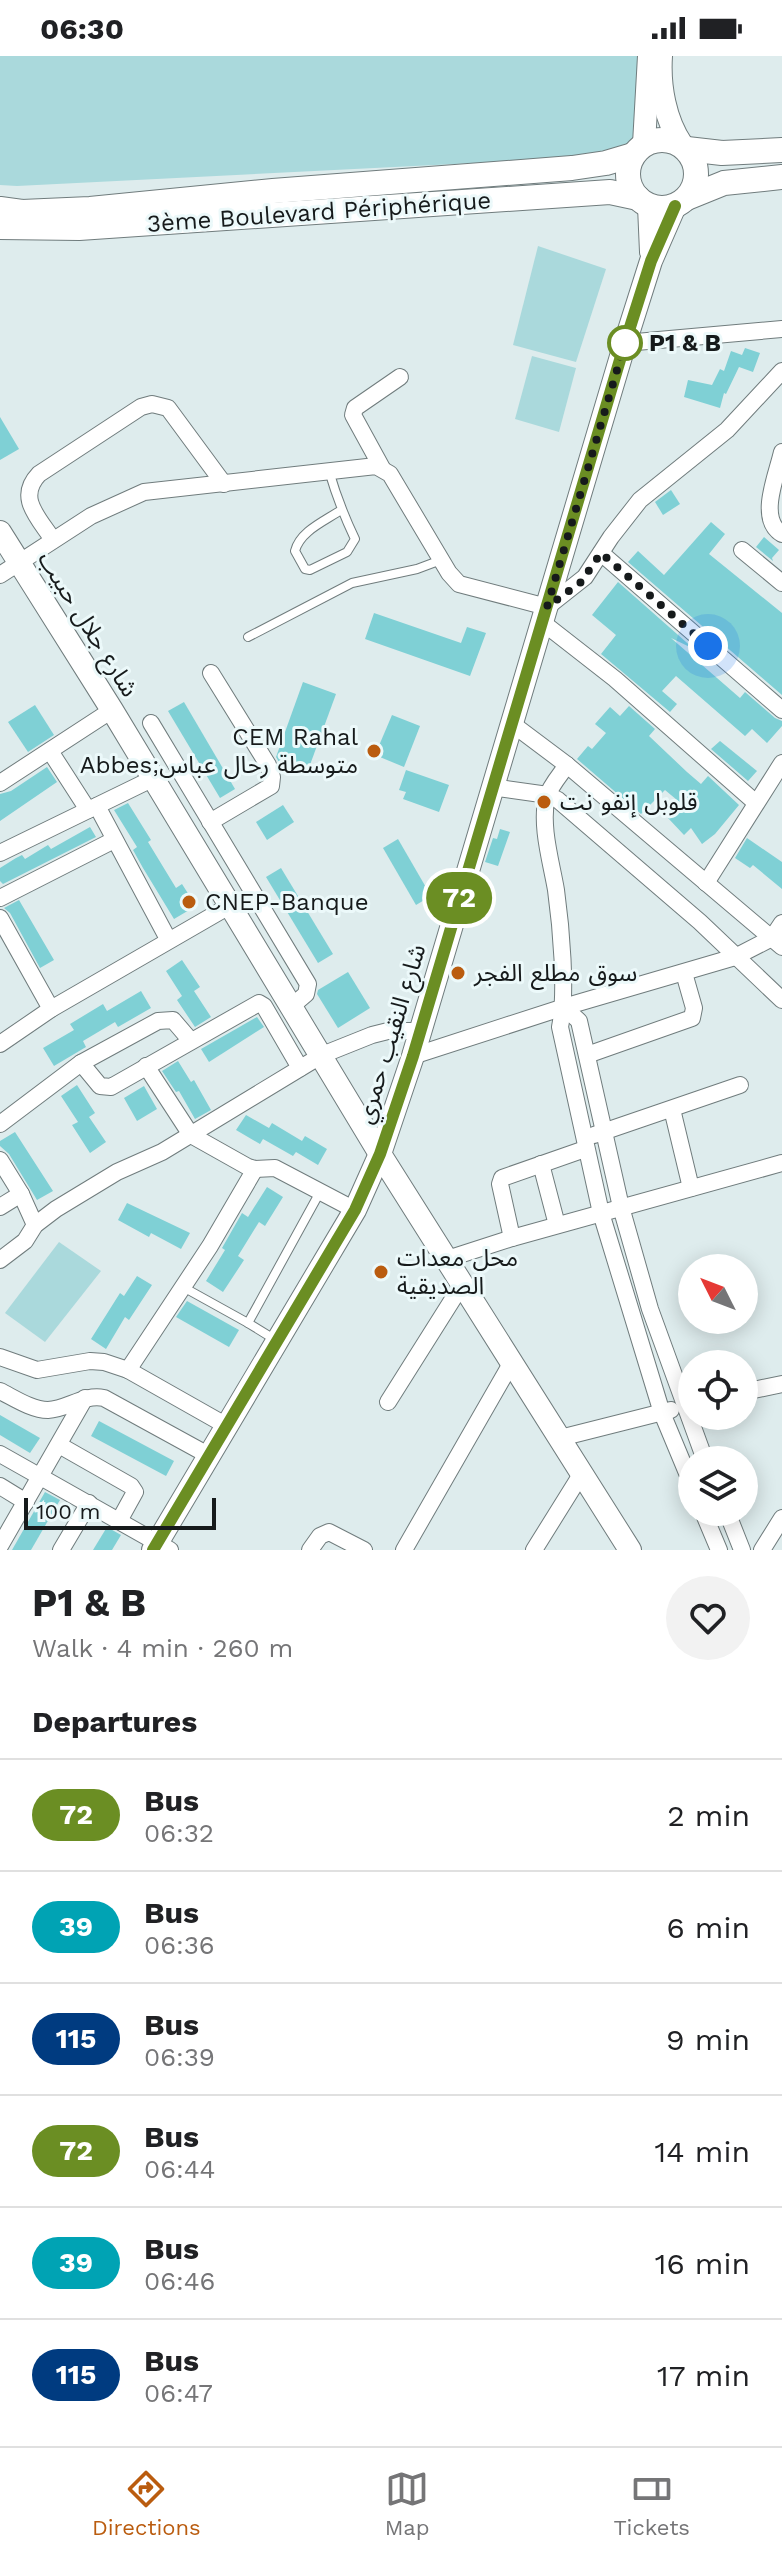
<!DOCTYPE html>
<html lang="en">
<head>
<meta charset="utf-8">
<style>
  :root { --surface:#fff; --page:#f2f2f2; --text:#202124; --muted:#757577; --line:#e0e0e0; --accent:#ba5c0f }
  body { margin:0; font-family:"Work Sans","Noto Sans Arabic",sans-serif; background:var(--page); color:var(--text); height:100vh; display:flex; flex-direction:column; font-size:30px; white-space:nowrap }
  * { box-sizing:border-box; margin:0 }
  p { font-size:26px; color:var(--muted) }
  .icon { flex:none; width:44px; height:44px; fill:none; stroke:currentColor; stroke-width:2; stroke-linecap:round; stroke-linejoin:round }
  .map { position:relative; height:1494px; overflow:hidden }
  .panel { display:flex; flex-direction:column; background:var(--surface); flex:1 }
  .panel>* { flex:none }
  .badge { padding:0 16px; border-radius:26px; font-size:28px; line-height:52px }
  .needle { width:52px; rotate:312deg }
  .buttons { position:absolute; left:678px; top:1198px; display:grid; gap:16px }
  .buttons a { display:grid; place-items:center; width:80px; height:80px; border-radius:50%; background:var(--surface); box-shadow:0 4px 20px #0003; font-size:40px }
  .scale { position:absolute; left:24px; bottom:20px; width:192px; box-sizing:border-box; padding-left:8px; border:4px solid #161a1b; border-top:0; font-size:22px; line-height:28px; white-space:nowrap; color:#161a1b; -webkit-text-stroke:6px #ecf9fa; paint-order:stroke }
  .you { position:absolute; width:40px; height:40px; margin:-20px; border:6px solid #fff; border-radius:50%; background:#1a73e8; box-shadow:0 0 0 12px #1a73e833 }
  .map>.badge { position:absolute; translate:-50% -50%; box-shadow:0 0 0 4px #fff }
  h2 { padding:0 32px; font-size:30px; line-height:72px }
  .round { display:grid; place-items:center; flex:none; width:84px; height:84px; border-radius:42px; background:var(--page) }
  .summary { display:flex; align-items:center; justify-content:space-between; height:136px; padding:0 32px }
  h1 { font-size:38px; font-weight:700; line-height:60px }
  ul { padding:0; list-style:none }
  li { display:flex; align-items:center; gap:24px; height:112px; padding:0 32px; border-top:2px solid var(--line) }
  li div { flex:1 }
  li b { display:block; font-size:30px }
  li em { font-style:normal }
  li .badge { min-width:88px; font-weight:700; text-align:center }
  .status { display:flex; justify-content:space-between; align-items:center; height:56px; padding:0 40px; background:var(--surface); direction:ltr }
  .status svg { height:22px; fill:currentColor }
  .tab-bar { display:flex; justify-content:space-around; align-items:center; height:112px; border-top:2px solid var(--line); background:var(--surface); font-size:22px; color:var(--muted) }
  .tab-bar a { display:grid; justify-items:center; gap:4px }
  .tab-bar .on { color:var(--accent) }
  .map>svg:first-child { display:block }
</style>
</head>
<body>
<div class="status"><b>06:30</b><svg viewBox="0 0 49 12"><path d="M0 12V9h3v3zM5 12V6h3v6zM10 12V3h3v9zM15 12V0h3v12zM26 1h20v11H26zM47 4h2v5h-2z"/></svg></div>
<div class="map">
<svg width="782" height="1494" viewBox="0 0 782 1494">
  <rect width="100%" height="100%" fill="#deeced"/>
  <g fill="#aad9dc">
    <path d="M0,0H647L633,99L17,130L0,129Z"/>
    <path d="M538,190L606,213L576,306L513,289Z"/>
    <path d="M532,300L576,312L559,376L515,363Z"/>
    <path d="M59,1186L101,1215L45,1286L5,1257Z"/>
  </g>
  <g fill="#7fd0d5">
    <path d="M745,292L760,297L753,316L739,311L726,338L724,337L720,352L684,341L688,324L712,329L720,313L724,315L731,295L742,299Z"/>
    <path d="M0,361L19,393L0,404Z"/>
    <path d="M671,434L680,448L663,459L655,446Z"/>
    <path d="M711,466L725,478L709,498L782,557V639L628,506L638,495L664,519Z"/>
    <path d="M764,481L779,494L772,502L773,505L756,491Z"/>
    <path d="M618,526L694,593L671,582L740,642L745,636L775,662L782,665V670L767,687L752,673L745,680L676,620L662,635L677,648L670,656L601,598L616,579L592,559Z"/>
    <path d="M374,557L461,587L467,571L486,577L470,620L365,583Z"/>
    <path d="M303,626L336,638L307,717L279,706L276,701Z"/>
    <path d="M184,646L235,733L220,742L168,655Z"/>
    <path d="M35,649L54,679L28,696L8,666Z"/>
    <path d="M629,650L655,673L649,680L687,716L701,728L708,720L739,749L715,778L702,788L691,772L684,779L668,762L683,749L665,734L641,758L577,703L588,690L592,693L606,677L595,668L610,651L620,660Z"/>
    <path d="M392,659L420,670L404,711L375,699Z"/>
    <path d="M720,685L757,715L748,725L711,693Z"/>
    <path d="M47,711L57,726L0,765V738L11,735Z"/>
    <path d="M406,714L449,729L439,756L403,743L406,736L399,734Z"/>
    <path d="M128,747L151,784L148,786L176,832L182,828L196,850L174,863L143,812L133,794L137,791L114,754Z"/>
    <path d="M283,749L294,766L267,784L256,766Z"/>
    <path d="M90,771L96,781L3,828L0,825V812L16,802L22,799L25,803L48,789L51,793Z"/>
    <path d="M500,773L510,776L498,810L485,806L493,782L497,783Z"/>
    <path d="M747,782L782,806V833L753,809L750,812L735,802Z"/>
    <path d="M398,783L431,840L416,849L383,792Z"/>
    <path d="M281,812L333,898L318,907L266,821Z"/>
    <path d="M19,844L54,904L40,912L10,857L4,852Z"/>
    <path d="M182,904L200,931L194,935L211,961L195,971L177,944L182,940L166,915Z"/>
    <path d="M348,916L370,952L338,972L317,938L318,934Z"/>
    <path d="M141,935L151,952L118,971L115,966L83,985L86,991L54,1010L43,992L74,974L70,968L103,948L107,955Z"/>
    <path d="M257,961L264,971L209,1006L201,993Z"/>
    <path d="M178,1005L191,1026L194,1024L211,1054L195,1063L179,1035L176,1036L162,1015Z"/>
    <path d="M77,1029L95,1057L89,1061L106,1086L90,1097L72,1069L78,1066L61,1040Z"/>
    <path d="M144,1030L157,1053L137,1065L124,1042Z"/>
    <path d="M246,1059L269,1072L272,1067L302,1085L305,1080L327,1093L318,1109L296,1096L293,1100L263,1083L260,1088L236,1074Z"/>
    <path d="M15,1076L53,1135L37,1144L9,1098L0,1090V1085Z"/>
    <path d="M267,1131L283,1141L265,1170L259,1166L238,1200L244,1204L223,1236L206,1225L225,1194L222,1192L242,1157L248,1161Z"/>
    <path d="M127,1147L190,1177L181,1193L151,1177L149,1181L118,1164Z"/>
    <path d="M137,1220L152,1229L129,1264L125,1261L106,1293L91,1283L120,1237L124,1240Z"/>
    <path d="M187,1245L239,1274L229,1291L176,1261Z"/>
    <path d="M0,1359L40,1382L30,1397L0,1379Z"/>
    <path d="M99,1365L174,1405L166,1420L91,1380Z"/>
    <path d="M45,1436L60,1444L31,1494H12Z"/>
    <path d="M107,1471L121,1479L112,1494H93Z"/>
  </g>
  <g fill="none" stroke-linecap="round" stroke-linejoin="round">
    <defs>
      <g id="lane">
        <path d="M329,415C336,439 344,460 355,483L347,496L310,514L305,513L295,495C300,475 325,465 341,454"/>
        <path d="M248,581L352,527L417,513L441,504"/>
        <path d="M183,1231L248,1267"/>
        <path d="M274,1283L248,1267L320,1136"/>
      </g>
      <g id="street">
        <path d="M625,287L782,273"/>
        <path d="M782,396C777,419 757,463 782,478"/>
        <path d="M382,412L353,359L355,352L400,321"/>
        <path d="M53,484C39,462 16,442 39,418L141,351L152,348L168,352L224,428"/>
        <path d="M742,494L782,527"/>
        <path d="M601,497L782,654"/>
        <path d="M0,519L91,460L144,436L376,410L390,418L449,517L459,528L547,551L585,521L611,481L640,444L727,374L782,315"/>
        <path d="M542,566L615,623L756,747"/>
        <path d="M151,667L308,928L306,938L292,950"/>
        <path d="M511,667L567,709L782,891"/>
        <path d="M50,695L88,754"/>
        <path d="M567,709C561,718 550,730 547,741C540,769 551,805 556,834C561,870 567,936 560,971L601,1157L662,1357L692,1429"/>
        <path d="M0,727L112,654"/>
        <path d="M491,731L548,739L558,744L700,866L782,944"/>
        <path d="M97,750L168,883"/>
        <path d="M210,766L271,730L272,721L268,709L211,617"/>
        <path d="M0,797L154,722"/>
        <path d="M706,827L782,707"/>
        <path d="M0,842L114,784"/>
        <path d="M0,862L51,953"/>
        <path d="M564,951L579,965L621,1151L650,1253L705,1404"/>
        <path d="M0,988L51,953L231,849"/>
        <path d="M587,999L692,962L694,952L684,917"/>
        <path d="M413,1000L564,951L735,901L772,882L782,867"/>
        <path d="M81,1007L100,1030L111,1031L259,947L264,950L300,1012"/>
        <path d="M146,1010L191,1079L248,1111L255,1113L275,1112L355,1154"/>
        <path d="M672,1053L691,1132"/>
        <path d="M0,1068L81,1007L158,965L173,964L191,985"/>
        <path d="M594,1079L740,1029"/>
        <path d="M0,1104L21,1138L35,1169"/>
        <path d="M541,1108L557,1169"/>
        <path d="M0,1151L21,1138"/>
        <path d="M512,1182L500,1128L502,1122L585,1093"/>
        <path d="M447,1203L512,1182L782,1107"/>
        <path d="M0,1204L25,1185L35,1169L56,1153L117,1116L162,1096L322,999L372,979L388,975H420"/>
        <path d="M0,1301L37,1314L90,1305L104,1306L128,1314L227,1370"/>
        <path d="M128,1314L210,1190L255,1113"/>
        <path d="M0,1335C14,1342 32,1354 48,1354C68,1353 83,1338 104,1342L208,1399"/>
        <path d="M744,1336L782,1328"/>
        <path d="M388,1346L463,1227"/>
        <path d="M560,1382L671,1354"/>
        <path d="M59,1389L131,1430L135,1436L119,1465"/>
        <path d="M0,1398L170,1494"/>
        <path d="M0,1430L26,1446"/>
        <path d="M703,1456L719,1494"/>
        <path d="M727,1456L742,1494"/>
        <path d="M0,1490L85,1342"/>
        <path d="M61,1494L89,1447"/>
        <path d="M310,1494L320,1480L329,1476L364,1494"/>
        <path d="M404,1494L512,1306"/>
        <path d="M534,1494L582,1417"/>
        <path d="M762,1494L782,1462"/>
      </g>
      <g id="secondary">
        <path d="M661,0C659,30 665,64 682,89"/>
        <path d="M644,88L649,0"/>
        <path d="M649,150L651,196"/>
        <path d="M0,476L112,654L380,1098L630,1494"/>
        <path d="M153,1494L355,1154L380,1098L413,1000L625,287L651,205L675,150"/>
      </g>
      <g id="primary">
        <circle cx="662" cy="118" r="34"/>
        <path d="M687,93L722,97L782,94"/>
        <path d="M687,142L724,127L782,121"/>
        <path d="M0,153L22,156L90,153L273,135L572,112L606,107L633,99"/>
        <path d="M0,171L79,172L610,136L638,142"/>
      </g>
    </defs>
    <use href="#lane" stroke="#707c7d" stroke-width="10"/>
    <use href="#street" stroke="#707c7d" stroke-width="18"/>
    <use href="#secondary" stroke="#707c7d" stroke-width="24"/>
    <use href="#primary" stroke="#707c7d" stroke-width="26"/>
    <use href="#lane" stroke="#fff" stroke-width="8"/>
    <use href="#street" stroke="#fff" stroke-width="16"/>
    <use href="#secondary" stroke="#fff" stroke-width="22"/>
    <use href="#primary" stroke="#fff" stroke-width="24"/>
  </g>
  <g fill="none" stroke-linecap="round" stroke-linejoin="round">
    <defs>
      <path id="line" d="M153,1494L355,1154L380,1098L413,1000L625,287L651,205L675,150"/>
    </defs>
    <use href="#line" stroke="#fff" stroke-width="18"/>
    <use href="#line" stroke="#6b8e23" stroke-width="12"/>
    <path stroke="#161a1b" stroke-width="8" stroke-dasharray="0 14.4" d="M625,287L547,551L581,526L601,497L708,590"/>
  </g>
  <circle fill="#fff" stroke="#6b8e23" stroke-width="4" cx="625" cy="287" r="16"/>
  <g fill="#ba5c0f" stroke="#ecf9fa" stroke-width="3">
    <circle cx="374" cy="695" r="8"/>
    <circle cx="544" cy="746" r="8"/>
    <circle cx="189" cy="846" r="8"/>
    <circle cx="458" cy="917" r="8"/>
    <circle cx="381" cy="1216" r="8"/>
  </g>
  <g text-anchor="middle" stroke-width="6" stroke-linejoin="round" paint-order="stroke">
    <g font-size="24" fill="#161a1b" stroke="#ecf9fa">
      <text transform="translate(319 156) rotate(-4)" y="8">3ème Boulevard Périphérique</text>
      <text transform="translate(88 568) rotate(58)" y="8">شارع جلال حبيب</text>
      <text transform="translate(391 978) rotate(-73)" y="8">شارع النقيب حمري</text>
    </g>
    <g font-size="24" font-weight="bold" fill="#161a1b" stroke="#ecf9fa" text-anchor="start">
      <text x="649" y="295">P1 &amp; B</text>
    </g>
    <g font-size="24" fill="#161a1b" stroke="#ecf9fa" text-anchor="start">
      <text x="358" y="689" text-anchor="end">CEM Rahal<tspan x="358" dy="28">Abbes;متوسطة رحال عباس</tspan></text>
      <text x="560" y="754">قلوبل إنفو نت</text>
      <text x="205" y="854">CNEP-Banque</text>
      <text x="474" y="925">سوق مطلع الفجر</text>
      <text x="397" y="1210">محل معدات<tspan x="397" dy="28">الصديقية</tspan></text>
    </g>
  </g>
</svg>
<div class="buttons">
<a><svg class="needle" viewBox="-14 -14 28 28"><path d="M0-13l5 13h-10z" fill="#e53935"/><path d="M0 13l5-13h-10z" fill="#757577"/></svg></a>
<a><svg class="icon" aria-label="locate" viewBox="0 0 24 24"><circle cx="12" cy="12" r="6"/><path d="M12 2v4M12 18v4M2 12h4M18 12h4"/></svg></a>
<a><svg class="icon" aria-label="layers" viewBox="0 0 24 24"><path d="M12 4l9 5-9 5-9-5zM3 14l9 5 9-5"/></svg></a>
</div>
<div class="scale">100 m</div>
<div class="you" style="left:708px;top:590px"></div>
<b class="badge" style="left:459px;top:842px;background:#6b8e23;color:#fff">72</b>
</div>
<section class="panel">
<div class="summary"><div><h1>P1 &amp; B</h1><p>Walk · 4 min · 260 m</p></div><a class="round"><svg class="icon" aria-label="heart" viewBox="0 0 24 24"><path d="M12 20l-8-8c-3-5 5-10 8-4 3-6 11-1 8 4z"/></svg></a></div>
<h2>Departures</h2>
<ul>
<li><span class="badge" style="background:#6b8e23;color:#fff">72</span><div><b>Bus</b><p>06:32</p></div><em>2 min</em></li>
<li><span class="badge" style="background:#00a3b4;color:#fff">39</span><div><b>Bus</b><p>06:36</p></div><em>6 min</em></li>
<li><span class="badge" style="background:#003b80;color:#fff">115</span><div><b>Bus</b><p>06:39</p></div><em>9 min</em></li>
<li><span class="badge" style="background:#6b8e23;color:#fff">72</span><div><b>Bus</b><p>06:44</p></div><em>14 min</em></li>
<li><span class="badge" style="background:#00a3b4;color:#fff">39</span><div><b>Bus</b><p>06:46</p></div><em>16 min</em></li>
<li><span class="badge" style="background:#003b80;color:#fff">115</span><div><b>Bus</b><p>06:47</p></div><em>17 min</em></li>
</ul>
</section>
<nav class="tab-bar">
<a class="on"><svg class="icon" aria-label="directions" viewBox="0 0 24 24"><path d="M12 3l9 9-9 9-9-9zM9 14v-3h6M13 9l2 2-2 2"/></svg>Directions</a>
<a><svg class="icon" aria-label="map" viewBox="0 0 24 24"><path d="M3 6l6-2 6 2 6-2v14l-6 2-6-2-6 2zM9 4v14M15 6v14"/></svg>Map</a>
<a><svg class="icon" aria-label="tickets" viewBox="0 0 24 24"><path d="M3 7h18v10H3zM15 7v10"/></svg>Tickets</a>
</nav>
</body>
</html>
